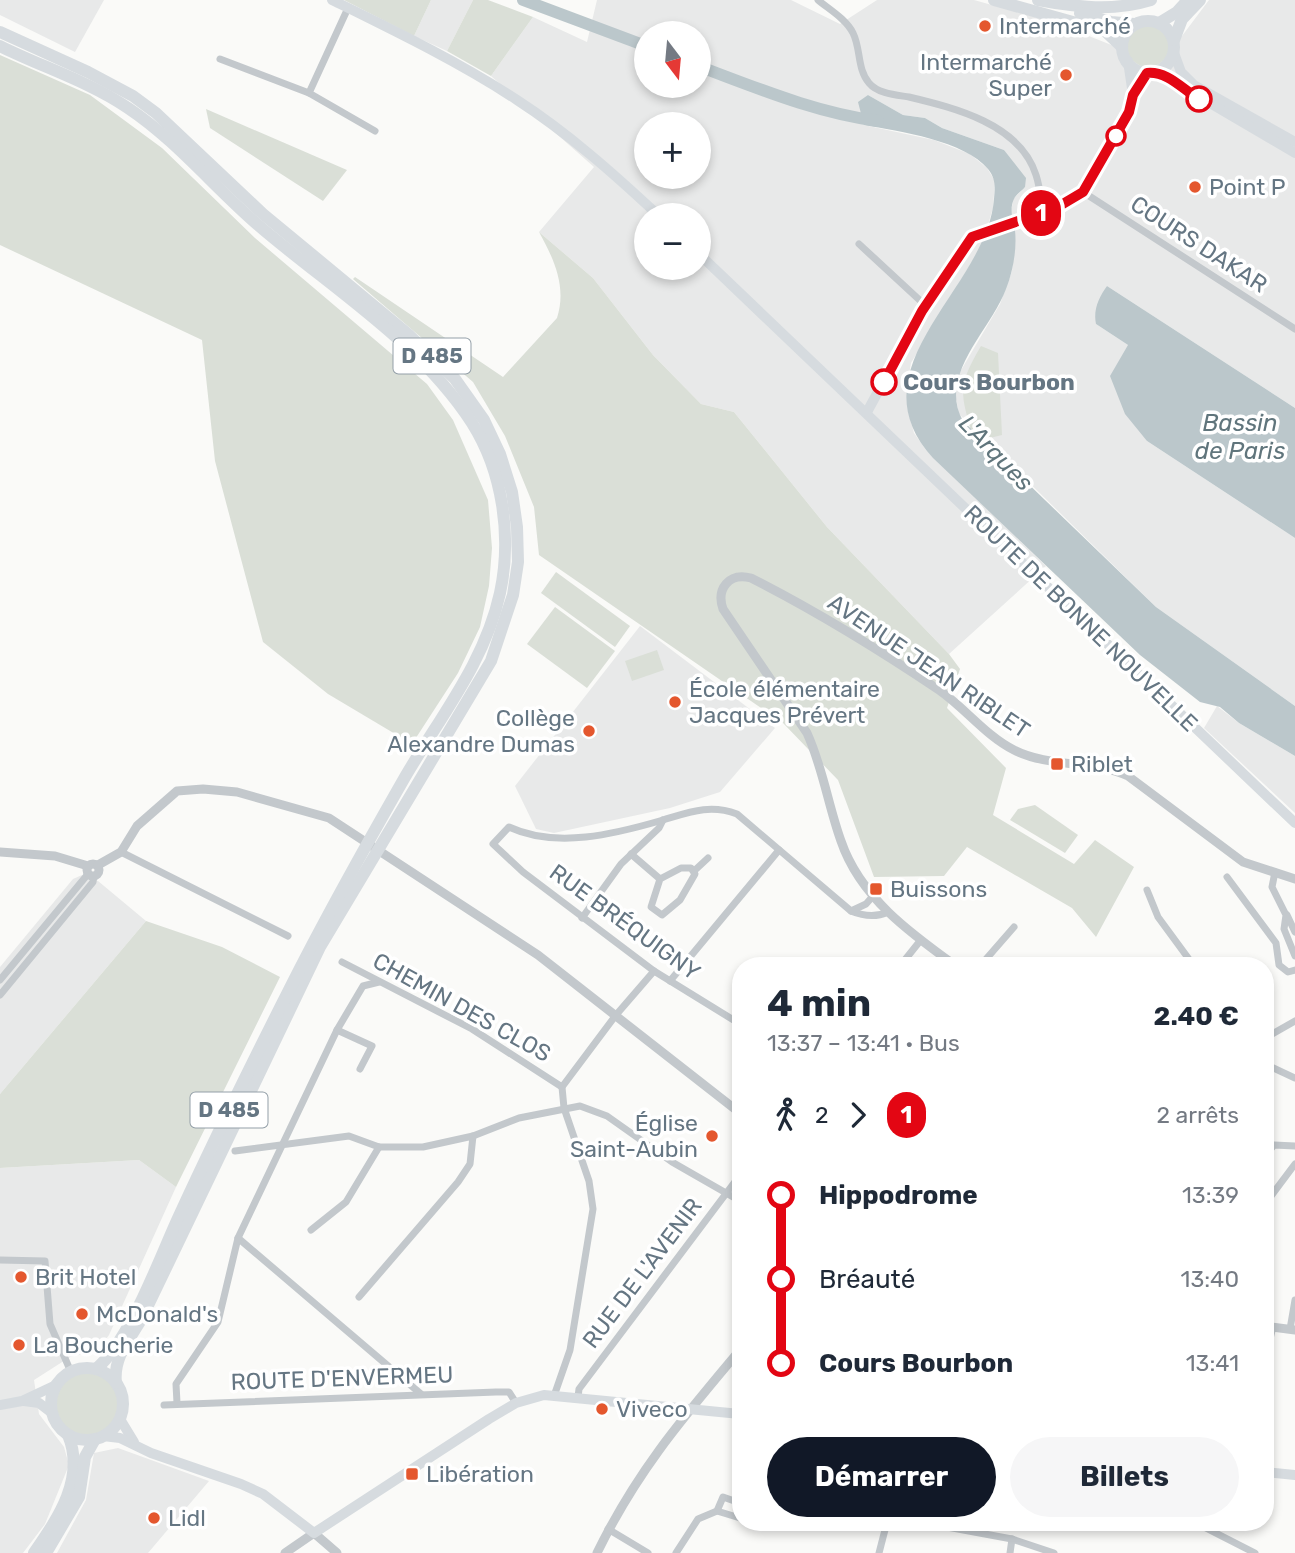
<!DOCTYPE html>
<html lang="fr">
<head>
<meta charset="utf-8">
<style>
  :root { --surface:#fff; --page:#f6f6f7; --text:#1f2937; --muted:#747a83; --accent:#111827 }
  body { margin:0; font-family:Rubik,sans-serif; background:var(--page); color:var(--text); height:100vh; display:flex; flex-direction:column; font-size:26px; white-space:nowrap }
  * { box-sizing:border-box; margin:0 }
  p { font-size:23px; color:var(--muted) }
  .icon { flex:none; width:38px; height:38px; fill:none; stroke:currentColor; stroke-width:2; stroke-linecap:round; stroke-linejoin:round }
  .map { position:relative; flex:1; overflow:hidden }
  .details { position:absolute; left:732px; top:957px; width:542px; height:574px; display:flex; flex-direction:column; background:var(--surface); border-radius:28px; box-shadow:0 4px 10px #0003 }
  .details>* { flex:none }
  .badge { padding:0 14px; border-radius:23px; font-size:24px; line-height:46px }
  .needle { width:46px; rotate:164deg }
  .tools { position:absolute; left:634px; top:21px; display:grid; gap:14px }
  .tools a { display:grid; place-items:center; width:77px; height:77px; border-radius:50%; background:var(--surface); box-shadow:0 4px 10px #0003; font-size:35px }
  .map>.badge { position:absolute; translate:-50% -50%; box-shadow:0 0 0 4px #fff }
  .legs { display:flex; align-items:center; gap:10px; height:77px; padding:0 35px; font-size:23px }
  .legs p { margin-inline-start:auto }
  .overview { display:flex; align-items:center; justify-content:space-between; height:119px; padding:0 35px }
  h1 { font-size:38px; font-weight:700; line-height:52px }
  .cta { display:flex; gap:14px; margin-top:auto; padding:14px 35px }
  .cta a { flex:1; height:80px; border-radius:42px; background:var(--accent); color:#fff; font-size:28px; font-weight:700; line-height:80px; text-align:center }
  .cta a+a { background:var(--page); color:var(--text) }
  ul { padding:0 35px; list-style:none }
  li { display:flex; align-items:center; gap:24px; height:84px; font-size:26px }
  li i { display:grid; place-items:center; width:10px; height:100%; margin:0 9px; background:currentColor }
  li i::after { content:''; width:18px; height:18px; margin:-9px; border:5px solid; border-radius:50%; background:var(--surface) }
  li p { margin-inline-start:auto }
  li:first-child i { background:linear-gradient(#0000 50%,currentColor 0) }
  li:last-child i { background:linear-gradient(currentColor 50%,#0000 0) }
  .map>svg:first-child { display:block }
</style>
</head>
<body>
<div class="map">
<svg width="1295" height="1553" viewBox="0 0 1295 1553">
  <rect width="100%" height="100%" fill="#fafaf8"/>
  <g fill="#e8e9e9" fill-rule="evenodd">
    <path d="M0,0H104L75,52L0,15Z"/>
    <path d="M431,0H473L447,51L414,36Z"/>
    <path d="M597,0H791L840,24L877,0H974L1056,23L1114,46L1182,36L1209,0H1295V408L1107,286L1096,324L1128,345L1147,441L1295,538V706L1156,607L959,414L955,394L957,377L1000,304L1012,271L1015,228L1011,210L1014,198L1025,187L1004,150L942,128L925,118L903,115L868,95L864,125L934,140L970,154L987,168L995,181L993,208L982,245L911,363L907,387L908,411L914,433L926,450L1046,566L949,654L827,527L734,412L701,404L653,355L593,278L539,232L594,167L491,76L533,17L587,42ZM646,33H698V86H646ZM646,124H698V177H646ZM646,215H698V268H646Z"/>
    <path d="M640,626L775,728L720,792L670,808L554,833L536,829L515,786Z"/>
    <path d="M1217,706L1239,723L1295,756V813L1204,728Z"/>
    <path d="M82,875L98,881L146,921L0,1094V967L73,879Z"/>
    <path d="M139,1160L176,1187L109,1335L97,1351L70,1357L34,1380L39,1414L64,1447L69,1465L45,1524L23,1553H0V1168Z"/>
    <path d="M118,1448L209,1481L148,1553H57L86,1500L94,1453Z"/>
  </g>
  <g fill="#dadfd7">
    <path d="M344,0H431L414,36Z"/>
    <path d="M473,0H488L533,17L491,76L447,51Z"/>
    <circle cx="1148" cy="46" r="21"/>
    <path d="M0,55L90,95L162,148L255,238L427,384L453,420L488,500L492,548L489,586L480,627L458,673L412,744L328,694L263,642L215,461L202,340L0,245Z"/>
    <path d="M206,109L347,170L323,201L210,128Z"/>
    <path d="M539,232L593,278L653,355L701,404L734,412L827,527L949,654L960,669L947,708L1006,768L993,815L1074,864L1095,840L1134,867L1096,937L1072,908L967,847L944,876L874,877L838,780L783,723L539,555L534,507L505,436L473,382L353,279L355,277L503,377L557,318C567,287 554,259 539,232Z"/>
    <path d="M981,346L998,353L1002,435L974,442C962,394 955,390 981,346Z"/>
    <path d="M556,572L630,626L615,647L541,593Z"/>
    <path d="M555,607L615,651L587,688L527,644Z"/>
    <path d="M657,650L664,670L632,681L625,661Z"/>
    <path d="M1035,805L1078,835L1065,853L1010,820L1018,809Z"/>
    <path d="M146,921L222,947L280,977L176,1187L139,1160L0,1168V1094Z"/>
    <circle cx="87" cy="1404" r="31"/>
  </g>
  <g fill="#bbc7cb">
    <path d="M868,95L903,115L925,118L942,128L1004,150L1026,178L1025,187C1022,191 1016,194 1014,199C1009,209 1013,221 1015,230C1017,250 1013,271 1006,289C991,330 937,375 963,421L1156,607L1295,706V756L1239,723L1220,707L1200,702L1140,655L933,458C850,367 987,289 994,199C995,187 996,179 988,169C965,141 899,131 864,125L858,102Z"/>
    <path d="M1107,286L1295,408V538L1147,441L1125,414L1110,376L1128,345L1096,324C1093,310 1099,297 1107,286Z"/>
  </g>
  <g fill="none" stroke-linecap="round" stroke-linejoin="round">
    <g stroke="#bbc7cb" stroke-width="12">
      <path d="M523,0L646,46"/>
      <path d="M698,66C757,88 816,113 878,121"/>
    </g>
    <g stroke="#c3c8cc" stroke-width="7">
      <path d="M818,0C830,10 846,19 853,33C861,49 857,69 869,83C878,94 897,95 909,97C955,108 1020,124 1036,175C1040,187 1041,200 1043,212"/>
      <path d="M348,8L309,93L375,131"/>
      <path d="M220,59L309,93"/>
      <path d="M1083,192L1295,329"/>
      <path d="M859,244L926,306"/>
      <path d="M121,852L288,936"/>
      <path d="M631,854L660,879L651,907L662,915L680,900L695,874L691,868H681L660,879"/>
      <path d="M694,871L708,858"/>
      <path d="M1275,872L1272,887L1286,915L1284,929L1295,956"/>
      <path d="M1227,877L1276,943L1279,965L1288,972L1295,970"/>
      <path d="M1147,890L1158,917L1194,966"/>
      <path d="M851,911L866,904L873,896"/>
      <path d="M1287,915L1295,932"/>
      <path d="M582,918L621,864L659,828L663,820"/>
      <path d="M342,962L472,1029L562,1087"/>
      <path d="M900,966L920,941"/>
      <path d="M980,966L1014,927"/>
      <path d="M0,980L88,874"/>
      <path d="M670,981L779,850"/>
      <path d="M0,995L93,882L94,876"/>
      <path d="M740,1024L654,971L523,872L493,844L509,827C556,849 615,834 663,820C690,812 710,804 737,814L851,911C863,916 875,918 888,912"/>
      <path d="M337,1030L372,1046L360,1069"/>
      <path d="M1265,1038L1295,1021"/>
      <path d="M1265,1064L1295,1078"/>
      <path d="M235,1151L349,1136L379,1147H423L473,1136L519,1118L580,1106L607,1116L672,1162L740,1201"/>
      <path d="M1265,1156L1274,1145L1295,1146"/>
      <path d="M1265,1204L1295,1164"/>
      <path d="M311,1230L346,1202L379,1147"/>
      <path d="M238,1238L421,1394"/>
      <path d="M0,1260L45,1261L50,1324L71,1372"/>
      <path d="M359,1297L458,1182L470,1164L473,1136"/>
      <path d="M1290,1329L1295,1300"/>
      <path d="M1265,1359L1273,1327"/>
      <path d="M554,1396L570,1350L593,1209L589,1181L564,1108L562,1087L616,1015L654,971"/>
      <path d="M578,1397L579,1389L740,1175"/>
      <path d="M177,1403L176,1384L218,1322L238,1238L337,1030L363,986L379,982"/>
      <path d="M164,1405L496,1392H509L516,1403"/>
      <path d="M717,1511L740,1518"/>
      <path d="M920,1522L1012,1539L1054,1553"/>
      <path d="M1194,1522L1255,1553"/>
      <path d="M608,1529L648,1553"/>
      <path d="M676,1553L698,1519L717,1511L723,1497L740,1503"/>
      <path d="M879,1553L887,1522"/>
      <path d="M1010,1553L1012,1539"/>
    </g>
    <g stroke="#c3c8cc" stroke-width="9">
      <path d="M0,852L55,856L88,866"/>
      <circle cx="93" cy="870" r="6"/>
      <path d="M98,865L121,852L137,826L177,791L203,789L237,792L329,818L538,955L740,1113"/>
      <path d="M956,966C910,933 860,897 841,841C828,805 823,768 807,733L723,609C716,589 729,572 751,578C816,611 878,649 939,690C965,708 986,736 1014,750C1050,768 1092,760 1128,776L1243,862L1295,879"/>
      <path d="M1265,1326L1295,1330"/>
      <path d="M285,1553L314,1533L337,1553"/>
      <path d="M597,1553C637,1471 682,1419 740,1350"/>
    </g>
    <g stroke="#d6dbdf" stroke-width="10">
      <path d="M332,0C395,31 459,62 517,100C568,133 614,174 658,215"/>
      <path d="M1174,53L1181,72L1194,85L1295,142"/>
      <path d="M1128,61L1133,95"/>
      <path d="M1157,72L1295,153"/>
      <path d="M698,253L1295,823"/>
      <path d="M867,412L922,311L966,244L986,231L1056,208L1083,192L1129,112L1133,95L1147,73"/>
      <path d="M24,1401L39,1403L52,1413"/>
      <path d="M0,1405L22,1401L56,1385"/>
      <path d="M120,1419L134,1442"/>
      <path d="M103,1436L120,1438L151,1453L241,1484L263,1494L314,1533L489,1419L516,1403L544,1395L740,1414"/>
      <path d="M1265,1472L1295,1475"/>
    </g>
    <g stroke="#d6dbdf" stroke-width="12">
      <path d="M994,0L1105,31L1122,47"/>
      <path d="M1038,0C1078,7 1112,12 1151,0"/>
      <path d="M1080,13L1111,22L1134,24"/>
      <circle cx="1148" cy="47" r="26"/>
      <path d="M1159,23L1177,12L1188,0"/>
      <path d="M1174,40L1182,19L1200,0"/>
      <circle cx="87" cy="1404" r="36"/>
      <path d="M34,1553C58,1518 86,1478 68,1435"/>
      <path d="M46,1553L79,1497L85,1457L95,1439"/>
    </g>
    <g stroke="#d6dbdf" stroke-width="12">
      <path d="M0,32L88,72L133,96L156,113L263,214L408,334L455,379L484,420L500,454L512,492L517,527L518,562L513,595L491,661L320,947L141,1320C129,1340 113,1358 116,1383"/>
      <path d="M0,46C42,67 88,81 128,108C176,140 214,187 258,225C330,287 420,342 472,423C503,472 512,537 500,593C485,662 440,717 405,777C365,847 325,918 289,990C251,1065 214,1140 179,1216C159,1259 131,1339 96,1369"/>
    </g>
  </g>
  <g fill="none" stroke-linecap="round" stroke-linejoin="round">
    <defs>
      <path id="line-1" d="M884,382L922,311L972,237L1056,208L1083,192L1129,112L1133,95L1147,73C1168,71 1182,89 1199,99"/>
    </defs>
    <use href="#line-1" stroke="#fff" stroke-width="16"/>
    <use href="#line-1" stroke="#e30613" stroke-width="10"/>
  </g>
  <g fill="#e4572e" stroke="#fff" stroke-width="2.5">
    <circle cx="985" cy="26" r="7"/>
    <circle cx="1066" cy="75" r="7"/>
    <circle cx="1195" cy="187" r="7"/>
    <circle cx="675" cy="702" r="7"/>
    <circle cx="589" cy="731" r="7"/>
    <rect x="1050" y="757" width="14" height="14" rx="3.5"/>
    <rect x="869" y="882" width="14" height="14" rx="3.5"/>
    <circle cx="712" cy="1136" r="7"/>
    <circle cx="21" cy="1277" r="7"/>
    <circle cx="82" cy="1314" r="7"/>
    <circle cx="19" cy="1345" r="7"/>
    <circle cx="602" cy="1409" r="7"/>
    <rect x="405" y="1467" width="14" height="14" rx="3.5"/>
    <circle cx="154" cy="1518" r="7"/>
  </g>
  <g fill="#fff" stroke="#e30613" stroke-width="3.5">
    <circle cx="1199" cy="99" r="12"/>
    <circle cx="1116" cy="136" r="9"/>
    <circle cx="884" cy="382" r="12"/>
  </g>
  <g text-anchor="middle" stroke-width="7" stroke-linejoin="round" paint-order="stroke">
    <g fill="#fff" stroke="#939fa8" stroke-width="2">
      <rect x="393.5" y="338.5" width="77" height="35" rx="5"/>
      <rect x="190.5" y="1092.5" width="77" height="35" rx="5"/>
    </g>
    <g font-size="21" font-weight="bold" fill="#657683">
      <text x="432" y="363">D 485</text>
      <text x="229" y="1117">D 485</text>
    </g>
    <g font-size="23" fill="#657683" stroke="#fff" text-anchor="start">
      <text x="999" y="34">Intermarché</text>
      <text x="1052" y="70" text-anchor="end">Intermarché<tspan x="1052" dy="26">Super</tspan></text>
      <text x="1209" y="195">Point P</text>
      <text x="689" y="697">École élémentaire<tspan x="689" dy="26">Jacques Prévert</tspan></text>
      <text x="575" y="726" text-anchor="end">Collège<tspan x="575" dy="26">Alexandre Dumas</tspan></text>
      <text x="1071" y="772">Riblet</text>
      <text x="890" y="897">Buissons</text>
      <text x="698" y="1131" text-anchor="end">Église<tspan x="698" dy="26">Saint-Aubin</tspan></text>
      <text x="35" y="1285">Brit Hotel</text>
      <text x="96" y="1322">McDonald's</text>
      <text x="33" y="1353">La Boucherie</text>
      <text x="616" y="1417">Viveco</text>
      <text x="426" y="1482">Libération</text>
      <text x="168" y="1526">Lidl</text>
    </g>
    <g font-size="23" fill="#657683" stroke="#fff">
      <text transform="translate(1199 244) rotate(33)" y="8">COURS DAKAR</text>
      <text transform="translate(1081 618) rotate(44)" y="8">ROUTE DE BONNE NOUVELLE</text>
      <text transform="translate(929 666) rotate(34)" y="8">AVENUE JEAN RIBLET</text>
      <text transform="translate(625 922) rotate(36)" y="8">RUE BRÉQUIGNY</text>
      <text transform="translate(462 1007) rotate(29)" y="8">CHEMIN DES CLOS</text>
      <text transform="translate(642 1273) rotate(-53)" y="8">RUE DE L'AVENIR</text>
      <text transform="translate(342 1378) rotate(-2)" y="8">ROUTE D'ENVERMEU</text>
    </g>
    <g font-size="23" font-weight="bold" fill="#657683" stroke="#fff" text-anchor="start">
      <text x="903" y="390">Cours Bourbon</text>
    </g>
    <g font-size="24" font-style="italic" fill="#60757c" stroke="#fff">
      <text x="1240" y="431">Bassin<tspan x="1240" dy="28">de Paris</tspan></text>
      <text transform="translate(996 453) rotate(46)" y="8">L'Arques</text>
    </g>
  </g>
</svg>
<div class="tools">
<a><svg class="needle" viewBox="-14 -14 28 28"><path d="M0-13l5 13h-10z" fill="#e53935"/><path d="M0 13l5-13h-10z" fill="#747a83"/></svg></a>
<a>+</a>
<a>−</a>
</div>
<b class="badge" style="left:1041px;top:213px;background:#e30613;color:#fff">1</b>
<section class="details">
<div class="overview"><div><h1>4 min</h1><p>13:37 – 13:41 · Bus</p></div><b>2.40 €</b></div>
<div class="legs"><svg class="icon" aria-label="walk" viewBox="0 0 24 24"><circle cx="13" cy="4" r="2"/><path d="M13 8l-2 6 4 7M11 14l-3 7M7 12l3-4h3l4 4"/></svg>2<svg class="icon" aria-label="forward" viewBox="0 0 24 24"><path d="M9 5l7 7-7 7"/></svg><b class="badge" style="background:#e30613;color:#fff">1</b><p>2 arrêts</p></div>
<ul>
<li><i style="color:#e30613"></i><b>Hippodrome</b><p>13:39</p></li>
<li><i style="color:#e30613"></i><span>Bréauté</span><p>13:40</p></li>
<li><i style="color:#e30613"></i><b>Cours Bourbon</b><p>13:41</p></li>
</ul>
<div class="cta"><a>Démarrer</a><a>Billets</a></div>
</section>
</div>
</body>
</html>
